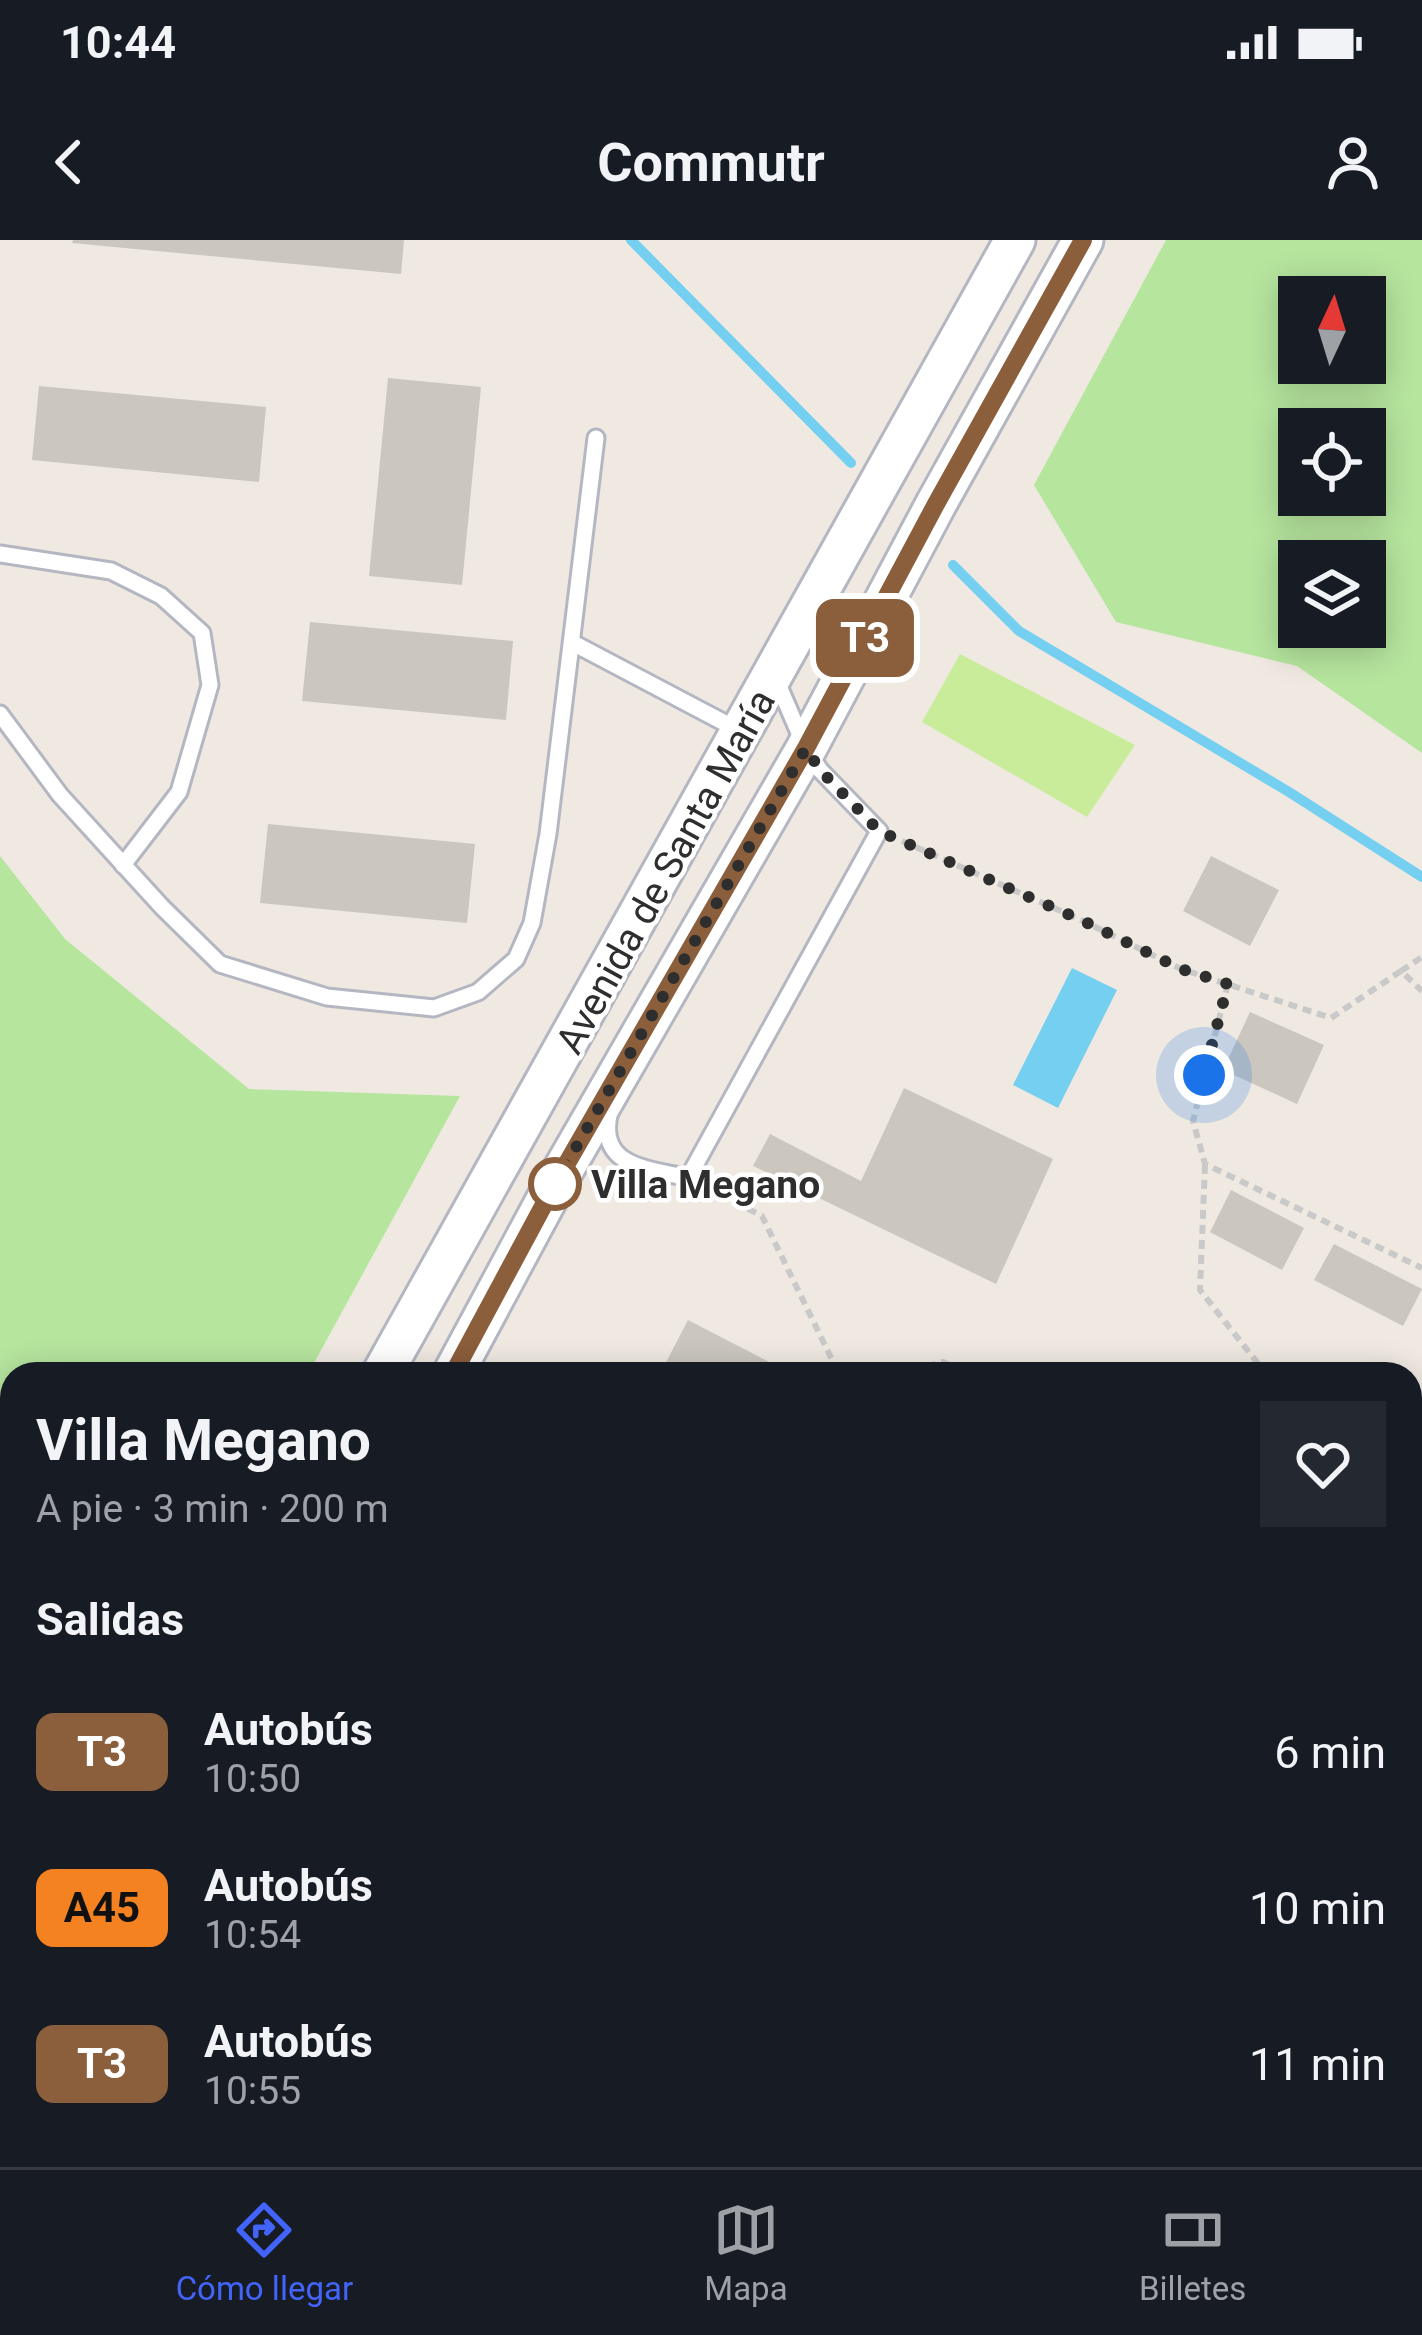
<!DOCTYPE html>
<html lang="es">
<head>
<meta charset="utf-8">
<style>
  :root { --surface:#171b24; --page:#242831; --text:#f1f3f6; --muted:#9ea1a6; --line:#363941; --accent:#4264fb }
  body { margin:0; font-family:Roboto,sans-serif; background:var(--page); color:var(--text); height:100vh; display:flex; flex-direction:column; font-size:45px; white-space:nowrap }
  * { box-sizing:border-box; margin:0 }
  p { font-size:39px; color:var(--muted) }
  .icon { flex:none; width:66px; height:66px; fill:none; stroke:currentColor; stroke-width:2; stroke-linecap:round; stroke-linejoin:round }
  .map { position:relative; flex:1; overflow:hidden }
  .sheet { position:absolute; left:0px; top:1122px; width:1422px; height:807px; display:flex; flex-direction:column; background:var(--surface); border-radius:36px 36px 0 0; box-shadow:0 6px 30px #0003 }
  .sheet>* { flex:none }
  .badge { padding:0 24px; border-radius:18px; font-size:42px; line-height:78px }
  .needle { width:78px; rotate:4deg }
  .fabs { position:absolute; left:1278px; top:36px; display:grid; gap:24px }
  .fabs a { display:grid; place-items:center; width:108px; height:108px; border-radius:0px; background:var(--surface); box-shadow:0 6px 30px #0003; font-size:60px }
  .you { position:absolute; width:60px; height:60px; margin:-30px; border:9px solid #fff; border-radius:50%; background:#1a73e8; box-shadow:0 0 0 18px #1a73e833 }
  .map>.badge { position:absolute; translate:-50% -50%; box-shadow:0 0 0 6px #fff }
  h2 { padding:0 36px; font-size:45px; line-height:108px }
  .round { display:grid; place-items:center; flex:none; width:126px; height:126px; border-radius:0px; background:var(--page) }
  .summary { display:flex; align-items:center; justify-content:space-between; height:204px; padding:0 36px }
  h1 { font-size:57px; font-weight:700; line-height:90px }
  ul { padding:0; list-style:none }
  li { display:flex; align-items:center; gap:36px; height:156px; padding:0 36px }
  li div { flex:1 }
  li b { display:block; font-size:45px }
  li em { font-style:normal }
  li .badge { min-width:132px; font-weight:700; text-align:center }
  .status { display:flex; justify-content:space-between; align-items:center; height:84px; padding:0 60px; background:var(--surface); direction:ltr }
  .status svg { height:33px; fill:currentColor }
  header { display:flex; justify-content:space-between; align-items:center; height:156px; padding:0 36px; background:var(--surface); font-size:54px; font-weight:700 }
  .dock { display:flex; justify-content:space-around; align-items:center; height:168px; border-top:3px solid var(--line); background:var(--surface); font-size:33px; color:var(--muted) }
  .dock a { display:grid; justify-items:center; gap:6px }
  .dock .current { color:var(--accent) }
  .map>svg:first-child { display:block }
</style>
</head>
<body>
<div class="status"><b>10:44</b><svg viewBox="0 0 49 12"><path d="M0 12V9h3v3zM5 12V6h3v6zM10 12V3h3v9zM15 12V0h3v12zM26 1h20v11H26zM47 4h2v5h-2z"/></svg></div>
<header><svg class="icon" aria-label="back" viewBox="0 0 24 24"><path d="M15 5l-7 7 7 7"/></svg>Commutr<svg class="icon" aria-label="person" viewBox="0 0 24 24"><circle cx="12" cy="8" r="4"/><path d="M4 21q1-7 8-7t8 7"/></svg></header>
<div class="map">
<svg width="1422" height="1927" viewBox="0 0 1422 1927">
  <rect width="100%" height="100%" fill="#efe9e1"/>
  <g fill="#b6e59e" fill-rule="evenodd">
    <path d="M1166,0H1422V513L1297,426L1116,382L1034,245ZM1299,57H1365V123H1299ZM1299,189H1365V255H1299ZM1299,321H1365V387H1299Z"/>
    <path d="M0,616L65,699L249,849L460,856L308,1134H12V1917H98L102,1927H0Z"/>
    <path d="M245,1917H1291L1422,1923V1927H249Z"/>
  </g>
  <path fill="#c9ec9a" d="M960,414L1135,505L1087,577L922,482Z"/>
  <path fill="#75cff0" d="M1072,728L1117,750L1058,868L1013,845Z"/>
  <g fill="none" stroke-linecap="round" stroke-linejoin="round">
    <g stroke="#75cff0" stroke-width="10">
      <path d="M631,0L851,223"/>
      <path d="M953,325L1019,391L1289,552L1422,637"/>
    </g>
  </g>
  <g fill="#cbc7bf">
    <path d="M73,0H404L401,34L72,3Z"/>
    <path d="M388,138L481,147L462,345L369,336Z"/>
    <path d="M39,146L266,167L259,242L32,220Z"/>
    <path d="M310,382L513,401L506,480L302,461Z"/>
    <path d="M268,584L475,604L467,683L260,663Z"/>
    <path d="M1211,616L1279,650L1250,706L1183,671Z"/>
    <path d="M1250,772L1324,805L1297,864L1223,830Z"/>
    <path d="M904,848L1053,919L996,1044L753,926L770,894L861,941Z"/>
    <path d="M1231,950L1304,988L1282,1030L1210,992Z"/>
    <path d="M1334,1004L1422,1049L1403,1086L1314,1040Z"/>
    <path d="M688,1080L773,1124L768,1134H666L661,1132Z"/>
    <path d="M1410,1529L1422,1535V1578L1410,1572Z"/>
  </g>
  <g fill="none" stroke-linecap="round" stroke-linejoin="round">
    <defs>
      <g id="service">
        <path d="M0,314L111,331L161,356L202,393L210,445L179,552L123,625"/>
        <path d="M573,403L740,491"/>
        <path d="M0,474L60,555L162,667L220,724L327,757L434,768L478,752L516,719L532,683L548,594L596,198"/>
        <path d="M609,875C598,928 651,929 688,938L879,591L820,530L806,509L775,437"/>
      </g>
      <g id="tertiary">
        <path d="M382,1134L1015,0"/>
        <path d="M453,1134L555,944L806,509L936,264L1083,0"/>
        <path d="M148,1917L151,1927"/>
        <path d="M213,1917L216,1927"/>
      </g>
    </defs>
    <use href="#service" stroke="#b4b7c1" stroke-width="21"/>
    <use href="#tertiary" stroke="#b4b7c1" stroke-width="45"/>
    <g stroke="#c9c9c9" stroke-width="6" stroke-dasharray="9 6" stroke-linecap="butt">
      <path d="M902,601L1079,679L1181,729L1331,778L1401,731L1422,751"/>
      <path d="M1401,731L1422,717"/>
      <path d="M1228,744L1193,881L1205,924L1422,1028"/>
      <path d="M1205,925L1200,1050L1259,1125L1255,1134"/>
      <path d="M708,948L762,976L839,1134"/>
      <path d="M898,1134L943,1122L969,1134"/>
      <path d="M1410,1293L1422,1290"/>
      <path d="M1410,1486L1422,1480"/>
      <path d="M1410,1492L1422,1502"/>
      <path d="M1410,1665L1422,1666"/>
      <path d="M1410,1770L1422,1773"/>
    </g>
    <use href="#service" stroke="#fff" stroke-width="15"/>
    <use href="#tertiary" stroke="#fff" stroke-width="39"/>
  </g>
  <g fill="none" stroke-linecap="round" stroke-linejoin="round">
    <defs>
      <path id="line" d="M453,1134L555,944L806,508L936,264L1083,0"/>
    </defs>
    <use href="#line" stroke="#fff" stroke-width="27"/>
    <use href="#line" stroke="#8b5e3c" stroke-width="18"/>
    <path stroke="#2e2e2e" stroke-width="12" stroke-dasharray="0 21.6" d="M555,944L806,508L820,530L879,591L1079,679L1181,729L1228,744L1204,835"/>
  </g>
  <circle fill="#fff" stroke="#8b5e3c" stroke-width="6" cx="555" cy="944" r="24"/>
  <g text-anchor="middle" stroke-width="9" stroke-linejoin="round" paint-order="stroke">
    <g font-size="39" fill="#2e2e2e" stroke="#fff">
      <text transform="translate(665 631) rotate(-61)" y="14">Avenida de Santa María</text>
    </g>
    <g font-size="39" font-weight="bold" fill="#2e2e2e" stroke="#fff" text-anchor="start">
      <text x="591" y="958">Villa Megano</text>
    </g>
  </g>
</svg>
<div class="fabs">
<a><svg class="needle" viewBox="-14 -14 28 28"><path d="M0-13l5 13h-10z" fill="#e53935"/><path d="M0 13l5-13h-10z" fill="#9ea1a6"/></svg></a>
<a><svg class="icon" aria-label="locate" viewBox="0 0 24 24"><circle cx="12" cy="12" r="6"/><path d="M12 2v4M12 18v4M2 12h4M18 12h4"/></svg></a>
<a><svg class="icon" aria-label="layers" viewBox="0 0 24 24"><path d="M12 4l9 5-9 5-9-5zM3 14l9 5 9-5"/></svg></a>
</div>
<div class="you" style="left:1204px;top:835px"></div>
<b class="badge" style="left:865px;top:398px;background:#8b5e3c;color:#fff">T3</b>
<section class="sheet">
<div class="summary"><div><h1>Villa Megano</h1><p>A pie · 3 min · 200 m</p></div><a class="round"><svg class="icon" aria-label="heart" viewBox="0 0 24 24"><path d="M12 20l-8-8c-3-5 5-10 8-4 3-6 11-1 8 4z"/></svg></a></div>
<h2>Salidas</h2>
<ul>
<li><span class="badge" style="background:#8b5e3c;color:#fff">T3</span><div><b>Autobús</b><p>10:50</p></div><em>6 min</em></li>
<li><span class="badge" style="background:#f58220;color:#111">A45</span><div><b>Autobús</b><p>10:54</p></div><em>10 min</em></li>
<li><span class="badge" style="background:#8b5e3c;color:#fff">T3</span><div><b>Autobús</b><p>10:55</p></div><em>11 min</em></li>
</ul>
</section>
</div>
<nav class="dock">
<a class="current"><svg class="icon" aria-label="directions" viewBox="0 0 24 24"><path d="M12 3l9 9-9 9-9-9zM9 14v-3h6M13 9l2 2-2 2"/></svg>Cómo llegar</a>
<a><svg class="icon" aria-label="map" viewBox="0 0 24 24"><path d="M3 6l6-2 6 2 6-2v14l-6 2-6-2-6 2zM9 4v14M15 6v14"/></svg>Mapa</a>
<a><svg class="icon" aria-label="tickets" viewBox="0 0 24 24"><path d="M3 7h18v10H3zM15 7v10"/></svg>Billetes</a>
</nav>
</body>
</html>
